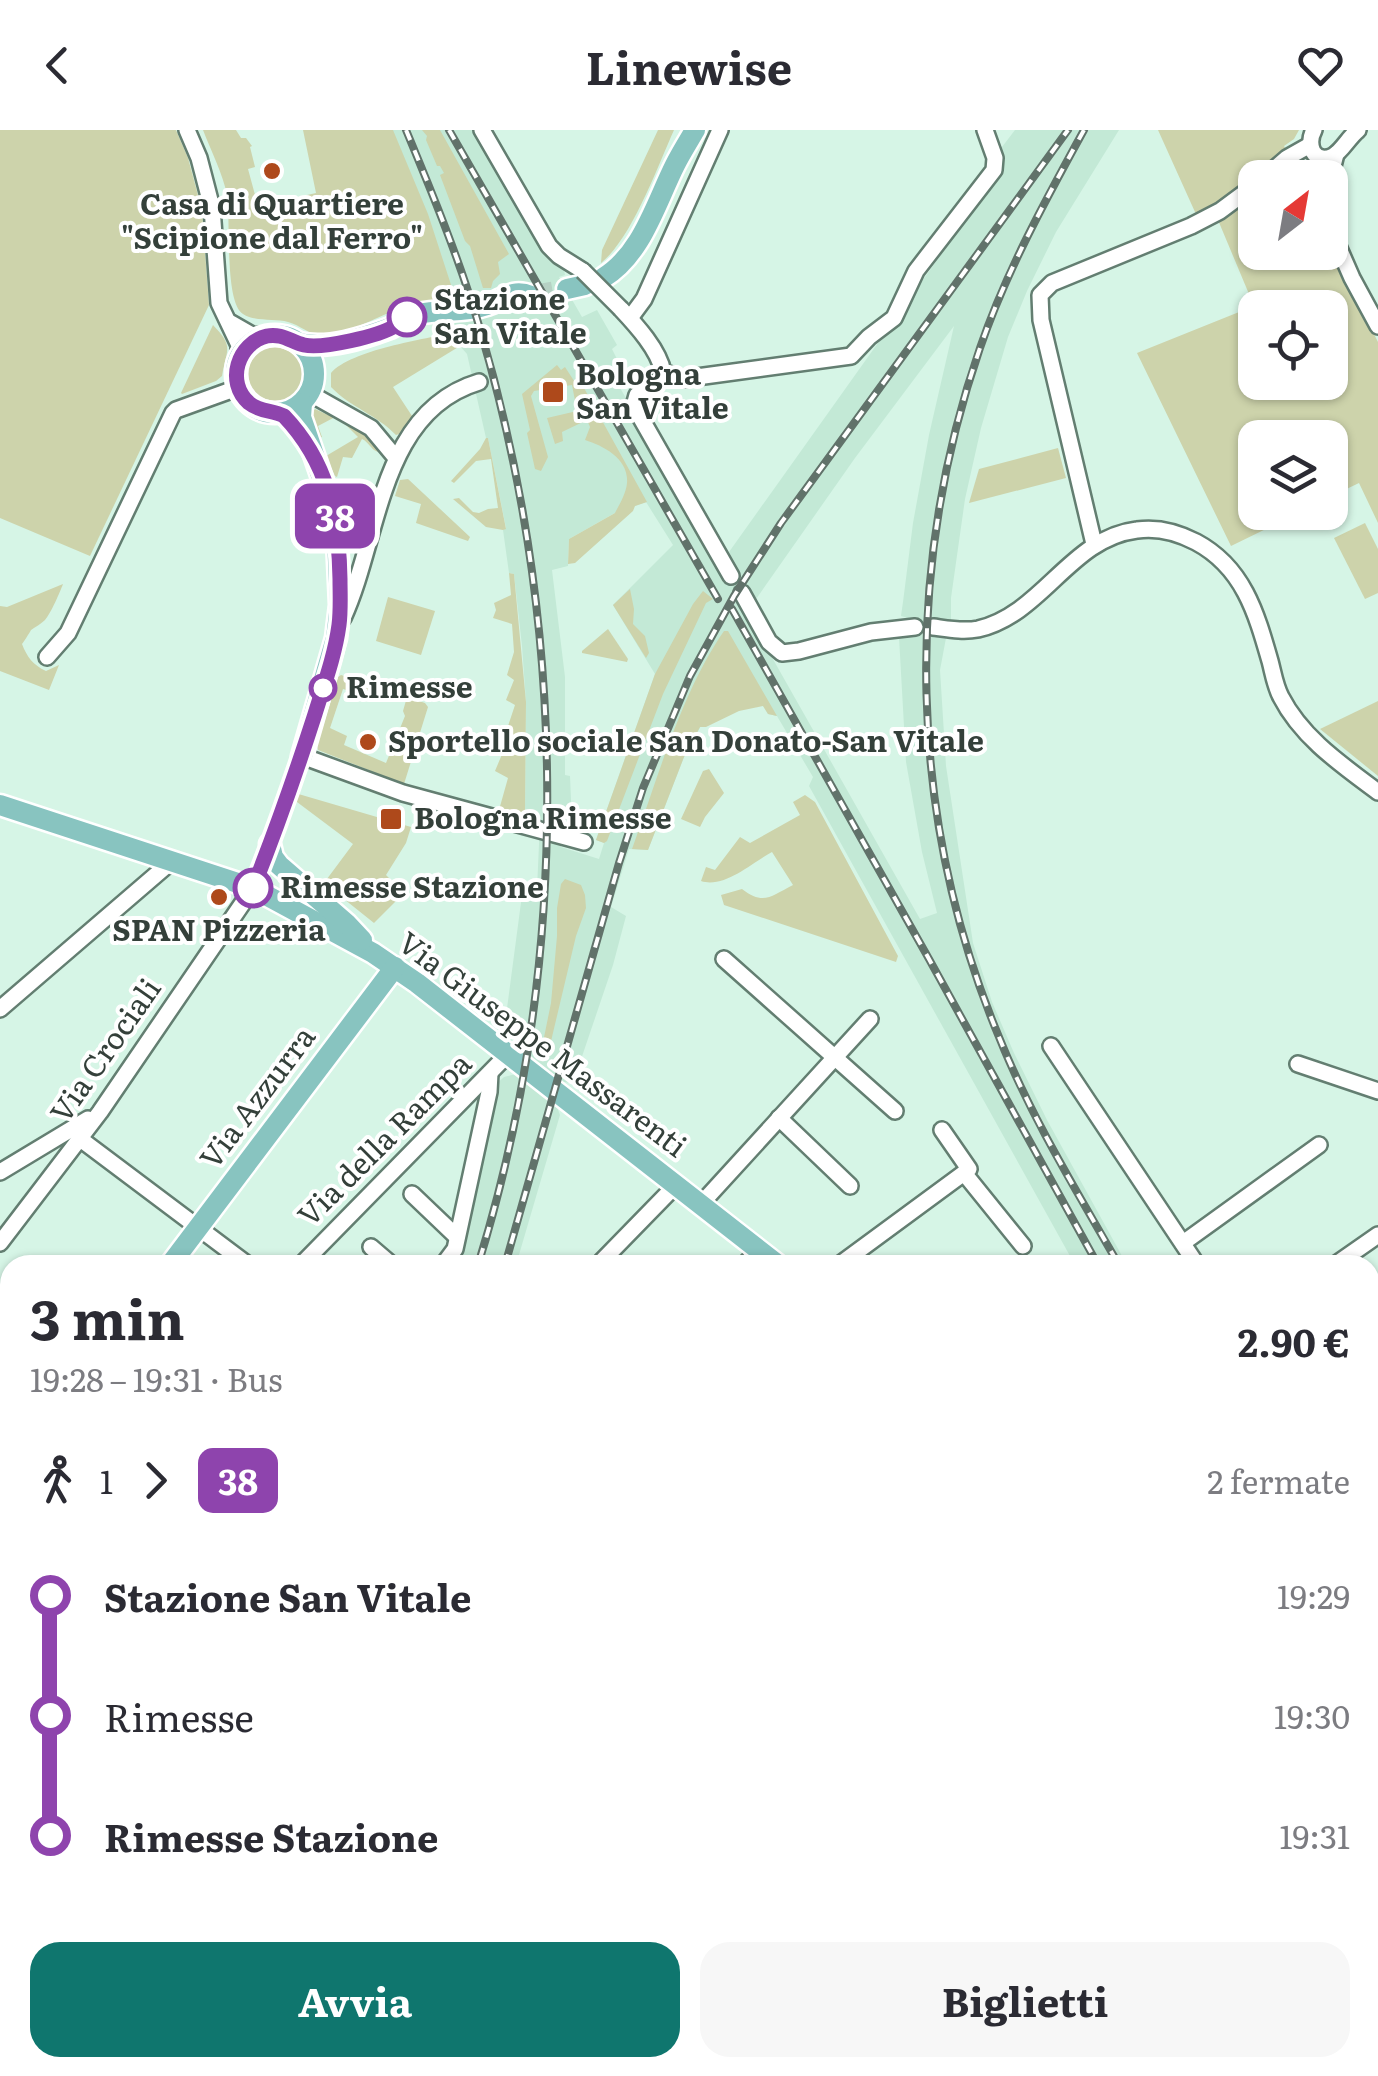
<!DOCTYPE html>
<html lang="it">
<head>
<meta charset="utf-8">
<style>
  :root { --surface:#fff; --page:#f7f7f7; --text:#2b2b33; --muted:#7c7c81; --accent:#0f766e }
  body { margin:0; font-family:Literata,serif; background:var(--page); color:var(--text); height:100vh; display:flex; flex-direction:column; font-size:38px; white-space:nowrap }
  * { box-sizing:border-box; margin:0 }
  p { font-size:32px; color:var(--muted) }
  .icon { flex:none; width:55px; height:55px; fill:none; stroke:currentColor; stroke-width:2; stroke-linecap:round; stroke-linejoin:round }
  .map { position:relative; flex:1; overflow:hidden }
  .drawer { position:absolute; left:0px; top:1125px; width:1380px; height:822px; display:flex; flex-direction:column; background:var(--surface); border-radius:30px 30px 0 0; box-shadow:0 2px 8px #0004 }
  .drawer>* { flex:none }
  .badge { padding:0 20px; border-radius:15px; font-size:35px; line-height:65px }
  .needle { width:65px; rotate:31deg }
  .buttons { position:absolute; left:1238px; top:30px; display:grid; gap:20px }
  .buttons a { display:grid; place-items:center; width:110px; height:110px; border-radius:20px; background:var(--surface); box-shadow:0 2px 8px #0004; font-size:50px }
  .map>.badge { position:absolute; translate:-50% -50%; box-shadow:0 0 0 5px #fff }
  .legs { display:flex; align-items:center; gap:15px; height:110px; padding:0 30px; font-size:32px }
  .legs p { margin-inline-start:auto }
  .overview { display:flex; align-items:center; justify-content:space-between; height:170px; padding:0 30px }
  h1 { font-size:55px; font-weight:700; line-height:75px }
  .button { display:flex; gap:20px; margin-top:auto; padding:20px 30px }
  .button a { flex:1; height:115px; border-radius:30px; background:var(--accent); color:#fff; font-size:40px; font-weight:700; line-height:115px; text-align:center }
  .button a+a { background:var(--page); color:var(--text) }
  ul { padding:0 30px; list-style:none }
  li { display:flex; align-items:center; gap:35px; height:120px; font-size:38px }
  li i { display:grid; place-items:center; width:15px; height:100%; margin:0 12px; background:currentColor }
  li i::after { content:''; width:25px; height:25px; margin:-12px; border:8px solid; border-radius:50%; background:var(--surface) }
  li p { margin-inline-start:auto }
  li:first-child i { background:linear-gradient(#0000 50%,currentColor 0) }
  li:last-child i { background:linear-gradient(currentColor 50%,#0000 0) }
  header { display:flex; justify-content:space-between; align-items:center; height:130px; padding:0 30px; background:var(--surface); font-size:45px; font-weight:700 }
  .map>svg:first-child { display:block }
</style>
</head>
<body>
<header><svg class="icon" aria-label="back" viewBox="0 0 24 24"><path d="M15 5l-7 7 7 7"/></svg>Linewise<svg class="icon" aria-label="heart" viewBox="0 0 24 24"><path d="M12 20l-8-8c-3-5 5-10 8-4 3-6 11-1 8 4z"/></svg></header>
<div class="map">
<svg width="1378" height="1946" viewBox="0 0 1378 1946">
  <rect width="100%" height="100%" fill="#d6f5e6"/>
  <path fill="#c3e9d6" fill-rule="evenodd" d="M378,0H474L541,118L563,135L565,145L559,147L582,187L597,180L617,215L612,219L620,235L612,244L730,448L736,438L729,422L994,50L1002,17L1015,0H1119L1056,102L1027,161L1008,207L981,298L965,369L951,468V490H933V504L946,508L940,540L946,636L973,813L992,872L1014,923L1047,990L1127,1135H1075L809,656L813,647L777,586L768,584L745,546L714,572L684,627L648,720L629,719L611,777L626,786L613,835L573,953L564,952L557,977L560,985L516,1135H455L475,1059L495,955L504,947L516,944L522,917L504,901L522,765L537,759L540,692L525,689L526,572L522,516L514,444L509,443L503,400L506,398L488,308H486L467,224L460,216L449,168ZM954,196L929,305L913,393L903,472L901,486L915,490V504L899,507L906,632L922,722L937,783L920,789L739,469L754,472L855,328ZM646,372L673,415L613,475L655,544L596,710L604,713L599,729L561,717L562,695L572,694L570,646L565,645V547L552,440L568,436L569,409L613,384Z"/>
  <g fill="#cdd3ab" fill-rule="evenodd">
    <path d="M0,0H176L188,28L202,80L209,175L90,426L0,388Z"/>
    <path d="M203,0H236L241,8H246L252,16L250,17L255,37L248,39L258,76L316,63L303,0H393L428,84L454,164L449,168C431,171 413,174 396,180C375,188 345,205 324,205C309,206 301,195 288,192C275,188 255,192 243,184C224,172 231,89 227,65C223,44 211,21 203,0Z"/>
    <path d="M422,0H440L509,124L498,132L500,144L493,151L491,158H483L470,116L465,111L440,45L444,43L440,36H437L426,10L427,6Z"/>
    <path d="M658,0H674C657,38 632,108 601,133L602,120Z"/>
    <path d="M1158,0H1299L1294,9L1284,16L1292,31L1273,47L1255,48V122H1330V118L1378,212V393L1359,353L1330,367V308H1255V382L1299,383L1231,416L1137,223L1254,176L1218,90L1195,82ZM1255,178H1330V252H1255Z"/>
    <path d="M213,195C234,217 227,218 222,246L216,251L182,264L181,263Z"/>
    <path d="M456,202L460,216L393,257L414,289L399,304L396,305C377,285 350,277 331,257V243C351,220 425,209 456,202Z"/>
    <circle cx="275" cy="245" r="29"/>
    <path d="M557,235L561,240L565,237L578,257L584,258L647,372L635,376L633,381L575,433L568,434L569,409L615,383C619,375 626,364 627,353C629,329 604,316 585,310L590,297L587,290L562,302L563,311L555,314L547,288L577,281L572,255L534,261L531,266L548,327L541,341L535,339L527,303L530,300L522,264Z"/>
    <path d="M315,279L328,285L331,281L374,306L381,316L378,322C370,319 369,312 362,309L352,328L343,327L337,347L335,346L326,326L358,307L337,286L318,296L322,307L318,308L310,285Z"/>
    <path d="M486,308H488L506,399L503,400L486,397L453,369L459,368L473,382L479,383L488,379L498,378L491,329L476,331L454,353L451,351L480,319Z"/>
    <path d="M1058,318L1066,348L969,373L979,339Z"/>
    <path d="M408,349L470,407L468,411L416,393L421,374L395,366L400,350Z"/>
    <path d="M1365,393L1378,419V463L1365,469L1334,408Z"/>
    <path d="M509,443L514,444L526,572L525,686L499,680L508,648L495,641L508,610V596L515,575L506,570L514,550L507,545L514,522L512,494L493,488L496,480L494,473L511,465Z"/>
    <path d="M63,454C60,462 51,483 45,490C41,494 35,497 31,500C30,502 23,513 22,514C27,527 33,535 46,541L59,535L49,560L0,541V476L7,477Z"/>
    <path d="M630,459L634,479L633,494L645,506L649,523L646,528L613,475Z"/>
    <path d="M703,461L713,469L706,473L663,564L607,711L604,713L596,710L655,544L693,474Z"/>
    <path d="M388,467L435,481L421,525L376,511Z"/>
    <path d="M608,499L628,529L627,532L582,523V521Z"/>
    <path d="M724,501H728L777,586L768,584L763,576L739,581L706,597H700L684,627L648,720L632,719C657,650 682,561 724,501Z"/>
    <path d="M341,545L392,561L389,567L370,562L366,566L343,559L330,598L347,606L344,615L386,633L405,586L403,581L407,567L425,573L428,577L404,654L318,620L317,616L338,547Z"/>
    <path d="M1378,571V646L1320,599Z"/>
    <path d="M709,639L724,663L705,687L700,697L681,689L703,641Z"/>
    <path d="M295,663L411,697L406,713L386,745L404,763L374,793L324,753L353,714L293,669Z"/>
    <path d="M805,665L815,672L898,826L896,832L724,775L721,765L742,759C764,776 771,766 793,755L772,722C753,732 724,759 701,751L706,737L715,740L740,707L750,713L800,685L793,672Z"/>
    <path d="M565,749L581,755L585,765L586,778L576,806L547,928L541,922L551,873L557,806V778L561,754Z"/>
    <path d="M1370,1770L1375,1775L1378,1772V1930L1370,1924Z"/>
    <path d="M0,1784L10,1797V1938H64L60,1946H0Z"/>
    <path d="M257,1938H427L432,1946H266Z"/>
    <path d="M716,1938H799L801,1942L798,1946H722Z"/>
  </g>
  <path fill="#bcc58a" d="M1236,1938H1295L1305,1946H1198Z"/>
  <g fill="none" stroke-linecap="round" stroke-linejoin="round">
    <path stroke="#b6d1c4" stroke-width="20" stroke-dasharray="20 10" stroke-linecap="butt" d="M533,165L567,159"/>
    <defs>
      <g id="minor">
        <path d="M187,0L199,28L212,78L219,173L239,215V230"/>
        <path d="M482,0L549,116L559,126L583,141"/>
        <path d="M1314,0C1306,14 1313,35 1333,26C1342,21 1349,7 1358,0"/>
        <path d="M1336,24L1332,40L1334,61L1331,100L1352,148L1378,196"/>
        <path d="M1264,48L1287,28L1310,15"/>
        <path d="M621,179C636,195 659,220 663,242L682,249L851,226L869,207L894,188L916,141L994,40L995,28L985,0"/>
        <path d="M630,188L644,169L720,0"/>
        <path d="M231,193L252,205L264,206"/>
        <path d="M663,242L658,251L637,265L634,276L731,446"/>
        <path d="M309,263L371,298L396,328"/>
        <path d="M1094,414L1041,190L1040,165L1052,153L1191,96L1220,81L1255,55"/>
        <path d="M742,463L769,512L782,523L799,521L871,502L915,497"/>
        <path d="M343,488C380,408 379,282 479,252"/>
        <path d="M933,497C948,499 963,502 978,499C1043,484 1070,408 1137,400C1158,397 1177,402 1196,412C1243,437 1256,482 1270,531C1273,542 1275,556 1281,567C1302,608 1342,635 1378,662"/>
        <path d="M47,527L68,503L173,283L176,280L237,258"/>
        <path d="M302,626L403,663L584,712"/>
        <path d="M724,829L895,981"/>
        <path d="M0,879L172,731"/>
        <path d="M1051,916L1197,1135"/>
        <path d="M1298,934L1378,961"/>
        <path d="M779,988L850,1056"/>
        <path d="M942,1000L969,1039L964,1043L1023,1116"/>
        <path d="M79,1008L248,1135"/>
        <path d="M0,1042L88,989"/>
        <path d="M412,1064L457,1107"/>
        <path d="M701,1074L870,889"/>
        <path d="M0,1113L100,982L253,758"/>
        <path d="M1183,1113L1319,1015"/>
        <path d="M371,1117L392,1135"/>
        <path d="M301,1135L508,924"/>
        <path d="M443,1135L455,1119L489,962L490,943"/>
        <path d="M598,1135L676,1055"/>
        <path d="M744,1135L759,1120"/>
        <path d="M839,1135L964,1043"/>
        <path d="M1335,1135L1378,1105"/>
        <path d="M1370,1341L1378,1333"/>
        <path d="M1370,1390L1378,1396"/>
        <path d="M0,1419L10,1435"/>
        <path d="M1370,1436L1378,1429"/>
        <path d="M1370,1554L1378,1569"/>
        <path d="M0,1682L10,1675"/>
        <path d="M240,1938L249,1946"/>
        <path d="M699,1938L705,1946"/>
        <path d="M487,1946L498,1938"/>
      </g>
      <g id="major">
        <path d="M603,148C642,124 655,75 675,35C681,23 688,12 695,0"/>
        <path d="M567,159L585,155"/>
        <circle cx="275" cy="244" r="39"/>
        <path d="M299,213C328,220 363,208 390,198C401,193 405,187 418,184C441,179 464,183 487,175C503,170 512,158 531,166"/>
        <path d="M302,273L301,287L336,389L340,475L336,508L302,626"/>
        <path d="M0,675L253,758L373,823L417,853L778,1135"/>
        <path d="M270,714L273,727L279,735L347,794L362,810"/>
        <path d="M170,1135L395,837"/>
        <path d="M1370,1361L1378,1367"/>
        <path d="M0,1363L10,1349"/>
        <path d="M0,1376L4,1383L0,1397"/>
      </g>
    </defs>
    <use href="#minor" stroke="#637e71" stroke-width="20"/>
    <use href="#major" stroke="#fff" stroke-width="25"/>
    <use href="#minor" stroke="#fff" stroke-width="15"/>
    <use href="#major" stroke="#88c4c0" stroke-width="20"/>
    <defs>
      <g id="rail">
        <path d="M406,0C433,65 460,131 480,199C569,501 571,834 478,1135"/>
        <path d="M449,0L718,469"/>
        <path d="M1084,0C1045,71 1006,142 980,218C903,441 908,689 999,907C1031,987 1076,1060 1119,1135"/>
        <path d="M732,479L929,829L1098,1135"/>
        <path d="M505,1135L619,733L643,658L690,546L734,466L781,393L1068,0"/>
        <path d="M1370,1590L1378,1604"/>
        <path d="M1370,1611L1378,1625"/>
        <path d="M81,1946L86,1938"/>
      </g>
    </defs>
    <use href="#rail" stroke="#61726a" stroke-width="8"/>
    <use href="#rail" stroke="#fff" stroke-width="4" stroke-dasharray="11" stroke-linecap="butt"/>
    <defs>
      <path id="minor-bridge" d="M583,141L621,179"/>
    </defs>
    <use href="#minor-bridge" stroke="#637e71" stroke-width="20" stroke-linecap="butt"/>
    <use href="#minor-bridge" stroke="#fff" stroke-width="15"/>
  </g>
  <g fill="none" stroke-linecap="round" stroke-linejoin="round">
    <defs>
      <path id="line-1" d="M253,758C276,700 296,643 315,584C324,555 335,525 339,495C341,480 340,464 340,449C339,387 328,332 284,286C272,280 260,282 249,273C225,252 238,213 267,206C282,203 291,212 304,215C323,219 379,206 395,196C400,194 403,190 407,187"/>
    </defs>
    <use href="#line-1" stroke="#fff" stroke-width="22"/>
    <use href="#line-1" stroke="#8e44ad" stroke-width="15"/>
  </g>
  <g fill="#ae491b" stroke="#fff" stroke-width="4">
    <circle cx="272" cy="41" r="10"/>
    <rect x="541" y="250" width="24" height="24" rx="5"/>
    <circle cx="368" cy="612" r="10"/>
    <rect x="379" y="677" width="24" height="24" rx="5"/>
    <circle cx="219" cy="767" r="10"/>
  </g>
  <g fill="#fff" stroke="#8e44ad" stroke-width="5">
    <circle cx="407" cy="187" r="18"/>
    <circle cx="323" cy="558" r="12"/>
    <circle cx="253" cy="758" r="18"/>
  </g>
  <g text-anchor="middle" stroke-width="8" stroke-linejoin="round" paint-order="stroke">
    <g font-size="30" font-weight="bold" fill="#34403a" stroke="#fff" text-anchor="start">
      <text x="272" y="85" text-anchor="middle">Casa di Quartiere<tspan x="272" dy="34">"Scipione dal Ferro"</tspan></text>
      <text x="576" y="255">Bologna<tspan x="576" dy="34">San Vitale</tspan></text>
      <text x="388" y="622">Sportello sociale San Donato-San Vitale</text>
      <text x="414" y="699">Bologna Rimesse</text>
      <text x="219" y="811" text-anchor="middle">SPAN Pizzeria</text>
    </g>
    <g font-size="30" font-weight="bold" fill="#34403a" stroke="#fff" text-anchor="start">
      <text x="434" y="180">Stazione<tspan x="434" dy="34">San Vitale</tspan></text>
      <text x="346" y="568">Rimesse</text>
      <text x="280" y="768">Rimesse Stazione</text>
    </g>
    <g font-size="30" fill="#34403a" stroke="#fff">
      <text transform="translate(542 915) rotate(37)" y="10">Via Giuseppe Massarenti</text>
      <text transform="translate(106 921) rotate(-55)" y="10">Via Crociali</text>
      <text transform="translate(258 968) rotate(-53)" y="10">Via Azzurra</text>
      <text transform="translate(385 1010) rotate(-45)" y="10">Via della Rampa</text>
    </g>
  </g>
</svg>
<div class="buttons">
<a><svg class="needle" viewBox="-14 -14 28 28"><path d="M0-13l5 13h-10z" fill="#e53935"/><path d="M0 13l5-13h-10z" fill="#7c7c81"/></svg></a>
<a><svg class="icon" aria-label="locate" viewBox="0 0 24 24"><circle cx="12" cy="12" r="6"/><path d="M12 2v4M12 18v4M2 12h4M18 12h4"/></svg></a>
<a><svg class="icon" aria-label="layers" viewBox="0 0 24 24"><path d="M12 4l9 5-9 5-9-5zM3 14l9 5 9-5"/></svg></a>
</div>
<b class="badge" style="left:335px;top:386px;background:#8e44ad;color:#fff">38</b>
<section class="drawer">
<div class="overview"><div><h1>3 min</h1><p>19:28 – 19:31 · Bus</p></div><b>2.90 €</b></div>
<div class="legs"><svg class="icon" aria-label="walk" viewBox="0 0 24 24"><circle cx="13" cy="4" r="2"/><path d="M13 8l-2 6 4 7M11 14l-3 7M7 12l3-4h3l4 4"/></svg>1<svg class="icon" aria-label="forward" viewBox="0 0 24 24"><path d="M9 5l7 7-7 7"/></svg><b class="badge" style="background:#8e44ad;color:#fff">38</b><p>2 fermate</p></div>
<ul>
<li><i style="color:#8e44ad"></i><b>Stazione San Vitale</b><p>19:29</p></li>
<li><i style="color:#8e44ad"></i><span>Rimesse</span><p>19:30</p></li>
<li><i style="color:#8e44ad"></i><b>Rimesse Stazione</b><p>19:31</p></li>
</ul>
<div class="button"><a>Avvia</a><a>Biglietti</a></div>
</section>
</div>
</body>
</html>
